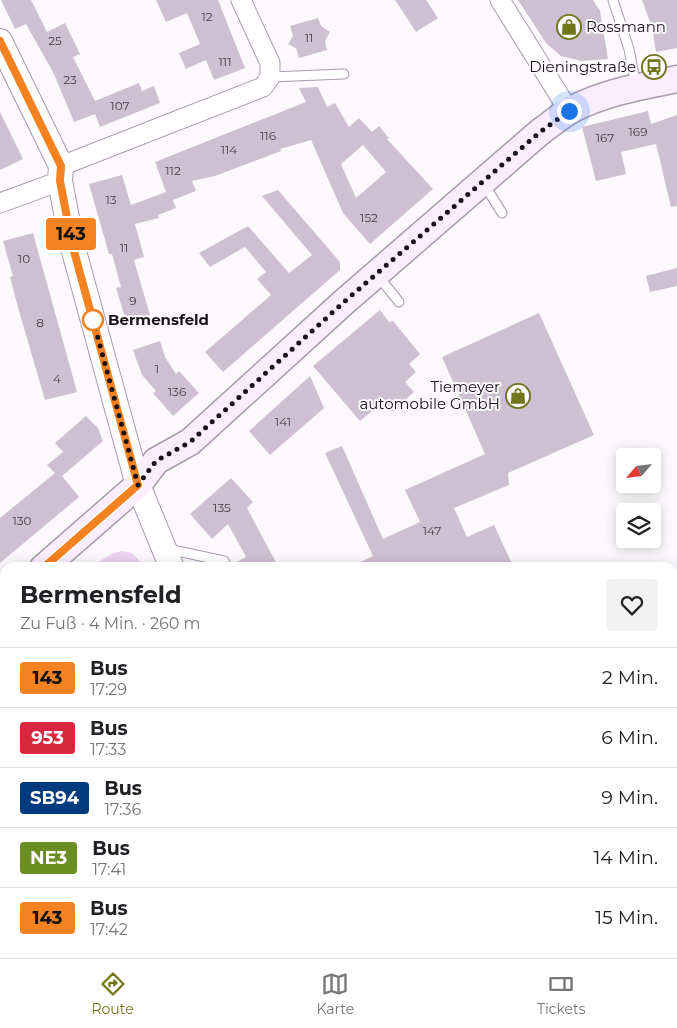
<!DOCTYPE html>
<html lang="de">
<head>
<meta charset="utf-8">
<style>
  :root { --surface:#fff; --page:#f2f2f2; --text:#202124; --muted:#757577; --line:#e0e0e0; --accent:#73751b }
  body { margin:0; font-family:Montserrat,sans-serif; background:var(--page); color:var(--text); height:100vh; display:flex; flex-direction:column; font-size:19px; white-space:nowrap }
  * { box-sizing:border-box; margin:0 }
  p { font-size:16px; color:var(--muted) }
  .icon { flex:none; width:28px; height:28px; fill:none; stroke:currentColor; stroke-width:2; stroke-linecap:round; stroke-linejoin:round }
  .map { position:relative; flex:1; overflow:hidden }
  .details { position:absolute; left:0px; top:562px; width:678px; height:396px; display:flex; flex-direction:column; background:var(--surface); border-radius:15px 15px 0 0; box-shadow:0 2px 12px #0003 }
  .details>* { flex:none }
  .badge { padding:0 10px; border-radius:4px; font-size:18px; line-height:32px }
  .needle { width:32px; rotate:242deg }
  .controls { position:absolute; left:616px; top:448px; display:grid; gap:10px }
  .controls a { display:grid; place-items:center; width:45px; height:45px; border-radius:5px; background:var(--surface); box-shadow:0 2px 12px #0003; font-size:25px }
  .you { position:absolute; width:25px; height:25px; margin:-12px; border:4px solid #fff; border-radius:50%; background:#1a73e8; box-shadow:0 0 0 8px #1a73e833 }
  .map>.badge { position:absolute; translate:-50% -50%; box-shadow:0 0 0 2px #fff }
  .round { display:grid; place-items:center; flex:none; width:52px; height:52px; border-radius:5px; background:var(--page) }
  .head { display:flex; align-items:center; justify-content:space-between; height:85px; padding:0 20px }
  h1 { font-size:24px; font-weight:700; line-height:38px }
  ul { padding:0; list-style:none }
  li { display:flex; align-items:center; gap:15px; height:60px; padding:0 20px; border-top:1px solid var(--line) }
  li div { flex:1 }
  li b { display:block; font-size:19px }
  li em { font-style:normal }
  li .badge { min-width:55px; font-weight:700; text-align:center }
  .dock { display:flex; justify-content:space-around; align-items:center; height:70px; border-top:1px solid var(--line); background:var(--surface); font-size:14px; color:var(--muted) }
  .dock a { display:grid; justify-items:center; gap:2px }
  .dock .active { color:var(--accent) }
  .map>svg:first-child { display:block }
</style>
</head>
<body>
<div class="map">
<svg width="677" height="958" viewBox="0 0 677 958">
  <rect width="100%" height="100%" fill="#fcf9fd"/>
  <g fill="#ebd2f1">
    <path d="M122,551L132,553L145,567H91L113,553Z"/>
    <path d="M0,653L5,658V729L0,732Z"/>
  </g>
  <g fill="#cfbfd2" fill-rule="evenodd">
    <path d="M1,0H31L47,32L65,23L80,54L73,57L95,101L139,83L142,91L154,86L160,103L100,127L95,114L74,122L54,74L26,24L15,29Z"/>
    <path d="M156,0H218L245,68L214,80L206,60L186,69L179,53L200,44L187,13L166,22Z"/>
    <path d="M395,0H426L438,18L416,32Z"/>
    <path d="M518,0H593L600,11L608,59L581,61L561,56L546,43Z"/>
    <path d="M642,0H677V48L656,52L652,27Z"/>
    <path d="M318,18L321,26L330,32L325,41L327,50L299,58L296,48L288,44L293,36L290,26Z"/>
    <path d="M318,87L327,107L335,103L349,127L359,118L372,132L379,126L389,138L387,139L433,189L370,244L343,213L311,140L280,149L281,151L215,176L192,181L196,191L173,200L176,208L158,215L159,218L135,224L144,257L134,260L150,315L126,321L116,288L121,287L112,254H109L89,184L122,175L131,205L166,192L155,162L306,102L299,88ZM363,145L386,172L356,198L341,164Z"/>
    <path d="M648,111L651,124L677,115V206L671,207L656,144L621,152L626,174L596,181L582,127Z"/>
    <path d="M0,112L23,159L0,170Z"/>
    <path d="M278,190L340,262V270L223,372L205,352L271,295L257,279L266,272L245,247L210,267L199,253L248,226L289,273L312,255L262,196Z"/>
    <path d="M33,233L77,392L45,400L17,304L10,277L13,276L3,241Z"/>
    <path d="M677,268V286L650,292L646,276Z"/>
    <path d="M380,310L389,322L393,321L420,354L409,364L416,372L405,382L414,392L392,412L383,402L360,421L313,366Z"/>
    <path d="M539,313L594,435L508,473L509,485L454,508L467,537L494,525L514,568H349L373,556L325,453L342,446L383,539L420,522L405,490L485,454L442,357Z"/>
    <path d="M160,341L165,357L176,374L179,371L199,393L173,416L153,393L156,391L142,375L133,350Z"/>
    <path d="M310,376L324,408L270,455L249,431Z"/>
    <path d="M86,416L98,428L103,441L62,476L79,497L0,563V518L55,473L47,465L63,452L55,443Z"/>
    <path d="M231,478L253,502L247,508L279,568H233V564L246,557L228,524L212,539L190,514Z"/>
  </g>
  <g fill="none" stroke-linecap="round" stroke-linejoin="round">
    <defs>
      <g id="service">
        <path d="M613,0L629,49L636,86"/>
        <path d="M270,77L344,74"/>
        <path d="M484,184L502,213"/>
        <path d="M378,276L399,302"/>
        <path d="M168,549L224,561L227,567"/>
        <path d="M0,930L5,928"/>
      </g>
      <g id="minor">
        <path d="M500,0L569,111"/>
        <path d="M61,166L263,87L270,77V63L241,0"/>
        <path d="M0,203L60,181"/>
        <path d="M0,802L5,809"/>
        <path d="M89,954L91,958"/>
        <path d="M334,958L335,954"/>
      </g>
      <g id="tertiary">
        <path d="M0,41L61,166L60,181L72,244L138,485L172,568"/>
        <path d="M598,954L604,958"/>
      </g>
      <g id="secondary">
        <path d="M43,568L138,485L156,461L190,442L344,302L540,132C550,125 559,117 569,111C602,93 641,86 677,79"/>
        <path d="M0,605L5,600"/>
      </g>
    </defs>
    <use href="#service" stroke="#a99aad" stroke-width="11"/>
    <use href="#minor" stroke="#a99aad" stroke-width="21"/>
    <use href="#tertiary" stroke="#a99aad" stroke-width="26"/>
    <use href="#secondary" stroke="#a99aad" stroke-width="29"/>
    <use href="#service" stroke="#fff" stroke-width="9"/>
    <use href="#minor" stroke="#fff" stroke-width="19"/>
    <use href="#tertiary" stroke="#fff" stroke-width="24"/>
    <use href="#secondary" stroke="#fbedfe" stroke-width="26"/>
  </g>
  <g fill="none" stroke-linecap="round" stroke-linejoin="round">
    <defs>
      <path id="line" d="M0,41L61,166L60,181L72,244L138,485L43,568"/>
    </defs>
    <use href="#line" stroke="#fff" stroke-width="11"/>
    <use href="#line" stroke="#f58220" stroke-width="8"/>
    <path stroke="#181219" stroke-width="5" stroke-dasharray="0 9" d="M93,320L138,485L156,461L190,442L344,302L540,132L569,111"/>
  </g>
  <defs>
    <symbol id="shop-ring" viewBox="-11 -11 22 22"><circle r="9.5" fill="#fcf9fd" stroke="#73751b" stroke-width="1.5"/><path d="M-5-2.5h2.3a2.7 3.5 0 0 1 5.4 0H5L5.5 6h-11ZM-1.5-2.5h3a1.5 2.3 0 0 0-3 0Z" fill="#73751b"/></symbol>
    <symbol id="bus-ring" viewBox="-11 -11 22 22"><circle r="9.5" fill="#fcf9fd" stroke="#73751b" stroke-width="1.5"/><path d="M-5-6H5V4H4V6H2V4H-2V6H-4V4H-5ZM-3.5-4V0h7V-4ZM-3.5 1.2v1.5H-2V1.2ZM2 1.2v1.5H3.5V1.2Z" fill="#73751b"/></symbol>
  </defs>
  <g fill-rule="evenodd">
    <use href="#shop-ring" x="555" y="13" width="28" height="28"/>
    <use href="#bus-ring" x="640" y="53" width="28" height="28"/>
    <use href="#shop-ring" x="504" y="382" width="28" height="28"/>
  </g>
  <circle fill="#fff" stroke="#f58220" stroke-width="2.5" cx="93" cy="320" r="10"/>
  <g text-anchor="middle" stroke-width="4" stroke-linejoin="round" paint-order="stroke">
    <g font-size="12" fill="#463d47">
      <text x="207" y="21">12</text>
      <text x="309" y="42">11</text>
      <text x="55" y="45">25</text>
      <text x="225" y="66">111</text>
      <text x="70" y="84">23</text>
      <text x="120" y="110">107</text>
      <text x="638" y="136">169</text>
      <text x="268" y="140">116</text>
      <text x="605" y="142">167</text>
      <text x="229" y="154">114</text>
      <text x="173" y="175">112</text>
      <text x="111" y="204">13</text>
      <text x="369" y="222">152</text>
      <text x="124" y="252">11</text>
      <text x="24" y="263">10</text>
      <text x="133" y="305">9</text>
      <text x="40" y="327">8</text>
      <text x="157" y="373">1</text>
      <text x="57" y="383">4</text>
      <text x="177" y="396">136</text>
      <text x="283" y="426">141</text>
      <text x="222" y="512">135</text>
      <text x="22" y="525">130</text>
      <text x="432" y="535">147</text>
    </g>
    <g font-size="15" fill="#181219" stroke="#fcf9fd" text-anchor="end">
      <text x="586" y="32" text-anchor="start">Rossmann</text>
      <text x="636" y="72">Dieningstraße</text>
      <text x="500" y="392">Tiemeyer<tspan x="500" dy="17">automobile GmbH</tspan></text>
    </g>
    <g font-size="15" font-weight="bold" fill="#181219" stroke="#fcf9fd" text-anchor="start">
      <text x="108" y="325">Bermensfeld</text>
    </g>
  </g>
</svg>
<div class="controls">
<a><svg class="needle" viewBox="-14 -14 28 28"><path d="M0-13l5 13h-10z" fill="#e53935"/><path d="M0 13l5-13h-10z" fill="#757577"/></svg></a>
<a><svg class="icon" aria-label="layers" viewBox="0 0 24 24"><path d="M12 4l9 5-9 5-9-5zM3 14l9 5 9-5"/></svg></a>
</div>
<div class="you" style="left:569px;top:111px"></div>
<b class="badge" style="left:71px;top:234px;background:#f58220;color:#111">143</b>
<section class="details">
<div class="head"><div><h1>Bermensfeld</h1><p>Zu Fuß · 4 Min. · 260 m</p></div><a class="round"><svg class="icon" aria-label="heart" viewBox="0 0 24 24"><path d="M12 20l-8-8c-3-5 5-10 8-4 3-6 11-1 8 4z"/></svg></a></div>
<ul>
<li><span class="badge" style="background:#f58220;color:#111">143</span><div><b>Bus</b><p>17:29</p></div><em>2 Min.</em></li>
<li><span class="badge" style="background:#d7263d;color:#fff">953</span><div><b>Bus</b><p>17:33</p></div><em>6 Min.</em></li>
<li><span class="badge" style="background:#003b80;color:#fff">SB94</span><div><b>Bus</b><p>17:36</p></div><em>9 Min.</em></li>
<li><span class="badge" style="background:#6b8e23;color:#fff">NE3</span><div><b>Bus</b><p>17:41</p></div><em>14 Min.</em></li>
<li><span class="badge" style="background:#f58220;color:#111">143</span><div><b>Bus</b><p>17:42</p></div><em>15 Min.</em></li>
</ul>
</section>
</div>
<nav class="dock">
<a class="active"><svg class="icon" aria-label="directions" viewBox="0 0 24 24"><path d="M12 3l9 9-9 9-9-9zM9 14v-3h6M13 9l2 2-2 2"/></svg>Route</a>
<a><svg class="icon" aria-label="map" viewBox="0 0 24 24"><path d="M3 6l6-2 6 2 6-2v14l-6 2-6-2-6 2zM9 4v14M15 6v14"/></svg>Karte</a>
<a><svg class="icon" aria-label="tickets" viewBox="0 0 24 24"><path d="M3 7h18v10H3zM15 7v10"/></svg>Tickets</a>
</nav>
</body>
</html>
